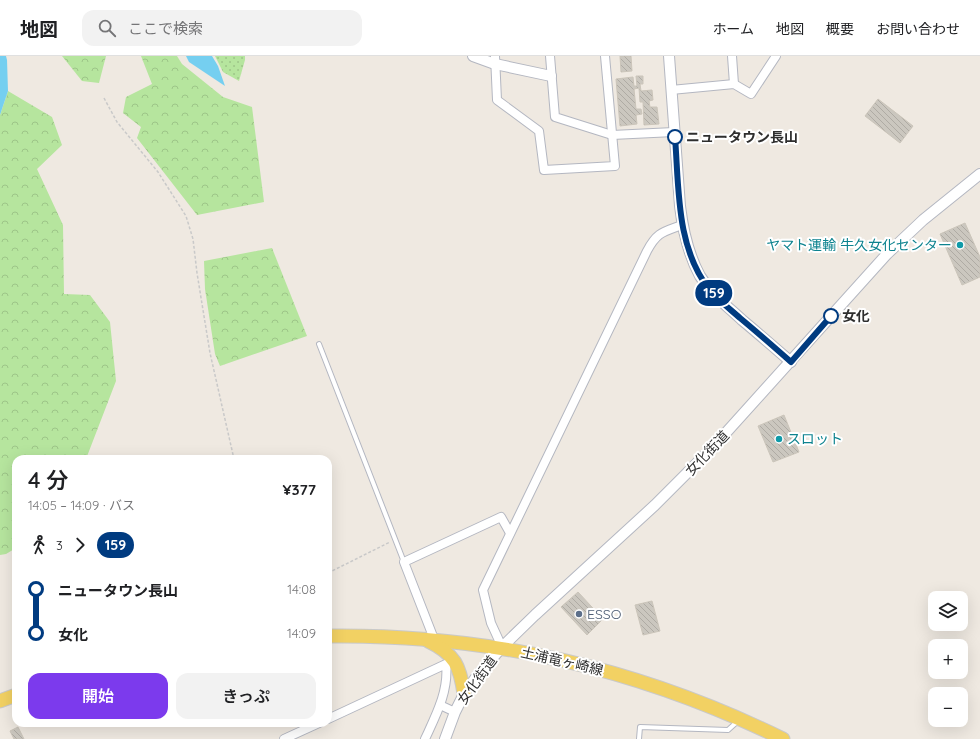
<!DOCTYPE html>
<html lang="ja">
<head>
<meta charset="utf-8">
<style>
  :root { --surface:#fff; --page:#f2f2f2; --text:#202124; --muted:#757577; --line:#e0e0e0; --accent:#7c3aed }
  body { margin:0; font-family:Quicksand,"Noto Sans JP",sans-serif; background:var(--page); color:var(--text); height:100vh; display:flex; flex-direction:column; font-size:15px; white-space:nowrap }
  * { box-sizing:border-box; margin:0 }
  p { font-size:13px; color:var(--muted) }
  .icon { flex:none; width:22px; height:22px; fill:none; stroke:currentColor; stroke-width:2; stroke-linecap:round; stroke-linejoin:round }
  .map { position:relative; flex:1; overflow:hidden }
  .side { position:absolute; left:12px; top:399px; width:320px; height:272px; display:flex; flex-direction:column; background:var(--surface); border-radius:12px; box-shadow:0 4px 16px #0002 }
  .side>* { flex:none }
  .badge { padding:0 8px; border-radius:13px; font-size:14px; line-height:26px }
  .tools { position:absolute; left:928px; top:535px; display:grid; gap:8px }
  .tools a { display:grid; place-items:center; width:40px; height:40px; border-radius:8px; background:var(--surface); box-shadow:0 4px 16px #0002; font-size:20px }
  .map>.badge { position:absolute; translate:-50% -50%; box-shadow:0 0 0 2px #fff }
  .legs { display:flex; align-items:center; gap:6px; height:44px; padding:0 16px; font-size:13px }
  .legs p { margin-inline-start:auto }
  .head { display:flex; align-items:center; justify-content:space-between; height:68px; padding:0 16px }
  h1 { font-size:22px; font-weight:600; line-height:30px }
  .primary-button { display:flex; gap:8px; margin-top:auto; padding:8px 16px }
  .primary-button a { flex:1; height:46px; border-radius:12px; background:var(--accent); color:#fff; font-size:16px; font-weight:600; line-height:46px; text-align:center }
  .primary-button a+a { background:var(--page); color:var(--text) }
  ul { padding:0 16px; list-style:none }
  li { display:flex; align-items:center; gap:14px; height:44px; font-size:15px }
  li i { display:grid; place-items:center; width:6px; height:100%; margin:0 5px; background:currentColor }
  li i::after { content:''; width:10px; height:10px; margin:-5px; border:3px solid; border-radius:50%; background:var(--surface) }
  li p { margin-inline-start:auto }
  li:first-child i { background:linear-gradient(#0000 50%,currentColor 0) }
  li:last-child i { background:linear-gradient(currentColor 50%,#0000 0) }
  header { display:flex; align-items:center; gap:24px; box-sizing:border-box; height:56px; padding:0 20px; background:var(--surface); border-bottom:1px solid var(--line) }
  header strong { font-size:19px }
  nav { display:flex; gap:22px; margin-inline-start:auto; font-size:14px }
  .search { width:280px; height:36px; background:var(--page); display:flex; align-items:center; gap:10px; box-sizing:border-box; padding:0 14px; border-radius:12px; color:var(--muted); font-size:15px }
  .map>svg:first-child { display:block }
</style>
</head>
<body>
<header>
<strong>地図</strong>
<div class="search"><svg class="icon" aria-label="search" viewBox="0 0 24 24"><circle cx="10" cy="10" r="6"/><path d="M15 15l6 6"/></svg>ここで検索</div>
<nav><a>ホーム</a><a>地図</a><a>概要</a><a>お問い合わせ</a></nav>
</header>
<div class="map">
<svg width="980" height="683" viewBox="0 0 980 683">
  <defs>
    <pattern id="forest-crowns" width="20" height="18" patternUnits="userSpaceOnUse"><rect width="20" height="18" fill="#b6e59e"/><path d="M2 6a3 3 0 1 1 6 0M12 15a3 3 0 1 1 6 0" fill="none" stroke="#9dc588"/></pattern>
    <pattern id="park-dots" width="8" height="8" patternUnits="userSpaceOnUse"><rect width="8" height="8" fill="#b6e59e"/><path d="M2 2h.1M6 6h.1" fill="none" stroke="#9dc588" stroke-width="1.8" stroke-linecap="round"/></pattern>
    <pattern id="building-back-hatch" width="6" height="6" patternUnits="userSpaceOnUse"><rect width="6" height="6" fill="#cbc7bf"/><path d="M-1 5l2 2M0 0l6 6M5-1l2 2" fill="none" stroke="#afaba4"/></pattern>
  </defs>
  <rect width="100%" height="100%" fill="#efe9e1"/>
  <g fill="url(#forest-crowns)">
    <path d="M62,0H106L99,27L82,25Z"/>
    <path d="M141,0H177L182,8L223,41L252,51L264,146L197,159L137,82L141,71L123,57L126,41L152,28Z"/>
    <path d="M8,35L52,61L62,89L37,113L63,169L64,238L90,239L110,266L116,325L86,403H16V492L6,498L0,499V59Z"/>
    <path d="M272,192L307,280L220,310L215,298L205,233L204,205Z"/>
  </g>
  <path fill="url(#park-dots)" d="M215,0H245V4L239,25L223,16Z"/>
  <g fill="#75cff0">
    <path d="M0,0H6L7,4L8,35L0,59Z"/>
    <path d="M186,0H212L218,10L225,30L189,6Z"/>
  </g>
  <g fill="url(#building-back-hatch)" stroke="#cbc5ba">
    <path d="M620,0H631L632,15L621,16Z"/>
    <path d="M636,20H643V28H640L641,35L652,34L653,44L649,45L650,51H657L659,68L644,69L643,46H640L639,32L634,33L636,53H641L642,58L636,59L637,68L620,70L616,23L633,21L634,30H637Z"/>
    <path d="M878,43L913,70L900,87L865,60Z"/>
    <path d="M965,167L980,201V221L962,229L940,178Z"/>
    <path d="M784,359L799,396L773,406L758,370Z"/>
    <path d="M578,536L603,563L587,579L561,551Z"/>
    <path d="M652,545L660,575L643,579L635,549Z"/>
    <path d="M18,671L24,683H14L10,675Z"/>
  </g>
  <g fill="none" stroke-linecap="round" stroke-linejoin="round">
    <defs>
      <g id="service">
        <path d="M319,288L404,506"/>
        <path d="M639,683L640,671L728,674L738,665"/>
      </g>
      <g id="minor">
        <path d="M495,0L497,44L539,75L544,114L615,110L605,0"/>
        <path d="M550,0L555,61L612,79L674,76"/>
        <path d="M732,0L734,28"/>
        <path d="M671,34L734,28L751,38L776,0"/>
        <path d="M434,583L404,506L501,461L510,477"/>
        <path d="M502,591L491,567L483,534L647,195C657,176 663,176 682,169"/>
        <path d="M440,649L455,656"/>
        <path d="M328,663L446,608C449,635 436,659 425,683"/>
        <path d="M284,683L319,667"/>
      </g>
      <g id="tertiary">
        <path d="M473,0L495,8L551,20"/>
        <path d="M669,0L680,150C683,175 688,198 700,220C711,238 727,250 742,264C759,278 775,292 791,306"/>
        <path d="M445,683L455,656L464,638L477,620L502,591L535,559L655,449L714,390L887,198L923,164L980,118"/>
      </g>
      <g id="primary">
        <path d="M328,580C490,578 638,612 783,683"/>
        <path d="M428,585C455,598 460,610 464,638"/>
        <path d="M0,645L16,639"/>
      </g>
    </defs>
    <use href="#service" stroke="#b4b7c1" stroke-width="6"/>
    <use href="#minor" stroke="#b4b7c1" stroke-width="10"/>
    <use href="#tertiary" stroke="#b4b7c1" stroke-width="12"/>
    <use href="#primary" stroke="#c9c9c9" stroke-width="15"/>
    <g stroke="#c9c9c9" stroke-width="1.5" stroke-dasharray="3 2" stroke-linecap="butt">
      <path d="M104,42L117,66L158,116L186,160L193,183L197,217L210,297L234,403"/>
      <path d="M328,517L390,486"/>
    </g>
    <use href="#service" stroke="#fff" stroke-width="4"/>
    <use href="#minor" stroke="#fff" stroke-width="8"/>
    <use href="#tertiary" stroke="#fff" stroke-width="10"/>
    <use href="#primary" stroke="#f2d163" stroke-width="13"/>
  </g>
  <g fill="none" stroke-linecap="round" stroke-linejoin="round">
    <defs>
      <path id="line-1" d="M675,81C679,132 676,191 709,233C718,244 730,253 740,262C757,276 774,291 791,306L831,260"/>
    </defs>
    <use href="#line-1" stroke="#fff" stroke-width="9"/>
    <use href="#line-1" stroke="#003b80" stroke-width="6"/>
  </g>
  <g fill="#fff" stroke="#003b80" stroke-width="2">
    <circle cx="675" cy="81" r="7"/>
    <circle cx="831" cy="260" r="7"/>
  </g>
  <g fill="#0f9aa8" stroke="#fff" stroke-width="1.5">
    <circle cx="960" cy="189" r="4"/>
    <circle cx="779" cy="383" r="4"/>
  </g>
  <circle fill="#5c6f8a" stroke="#fff" stroke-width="1.5" cx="579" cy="558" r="4"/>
  <g text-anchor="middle" stroke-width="4" stroke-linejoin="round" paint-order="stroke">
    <g font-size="14" font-weight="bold" fill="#2e2e2e" stroke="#fff" text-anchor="start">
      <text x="686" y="86">ニュータウン長山</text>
      <text x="842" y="265">女化</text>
    </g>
    <g font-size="14" fill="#0d838f" stroke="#fff" text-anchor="end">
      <text x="952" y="194">ヤマト運輸 牛久女化センター</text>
      <text x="787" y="388" text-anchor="start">スロット</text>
    </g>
    <g font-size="14" fill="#2e2e2e" stroke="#fff">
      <text transform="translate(707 397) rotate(-46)" y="5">女化街道</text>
      <text transform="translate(562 605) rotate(13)" y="5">土浦竜ヶ崎線</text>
      <text transform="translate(477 624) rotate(-54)" y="5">女化街道</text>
    </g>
    <g font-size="14" fill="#4e5e75" stroke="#fff" text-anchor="start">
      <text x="587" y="563">ESSO</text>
    </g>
  </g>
</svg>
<div class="tools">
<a><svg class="icon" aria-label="layers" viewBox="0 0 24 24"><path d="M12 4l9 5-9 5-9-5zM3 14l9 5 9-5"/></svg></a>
<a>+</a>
<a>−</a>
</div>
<b class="badge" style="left:714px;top:237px;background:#003b80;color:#fff">159</b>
<section class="side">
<div class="head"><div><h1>4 分</h1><p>14:05 – 14:09 · バス</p></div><b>¥377</b></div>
<div class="legs"><svg class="icon" aria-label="walk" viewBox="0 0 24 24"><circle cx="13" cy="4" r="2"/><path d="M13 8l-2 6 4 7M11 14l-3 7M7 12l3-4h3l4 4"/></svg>3<svg class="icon" aria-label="forward" viewBox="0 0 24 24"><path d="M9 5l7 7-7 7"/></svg><b class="badge" style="background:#003b80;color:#fff">159</b></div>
<ul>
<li><i style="color:#003b80"></i><b>ニュータウン長山</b><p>14:08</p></li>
<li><i style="color:#003b80"></i><b>女化</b><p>14:09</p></li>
</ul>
<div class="primary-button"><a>開始</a><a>きっぷ</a></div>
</section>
</div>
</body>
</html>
